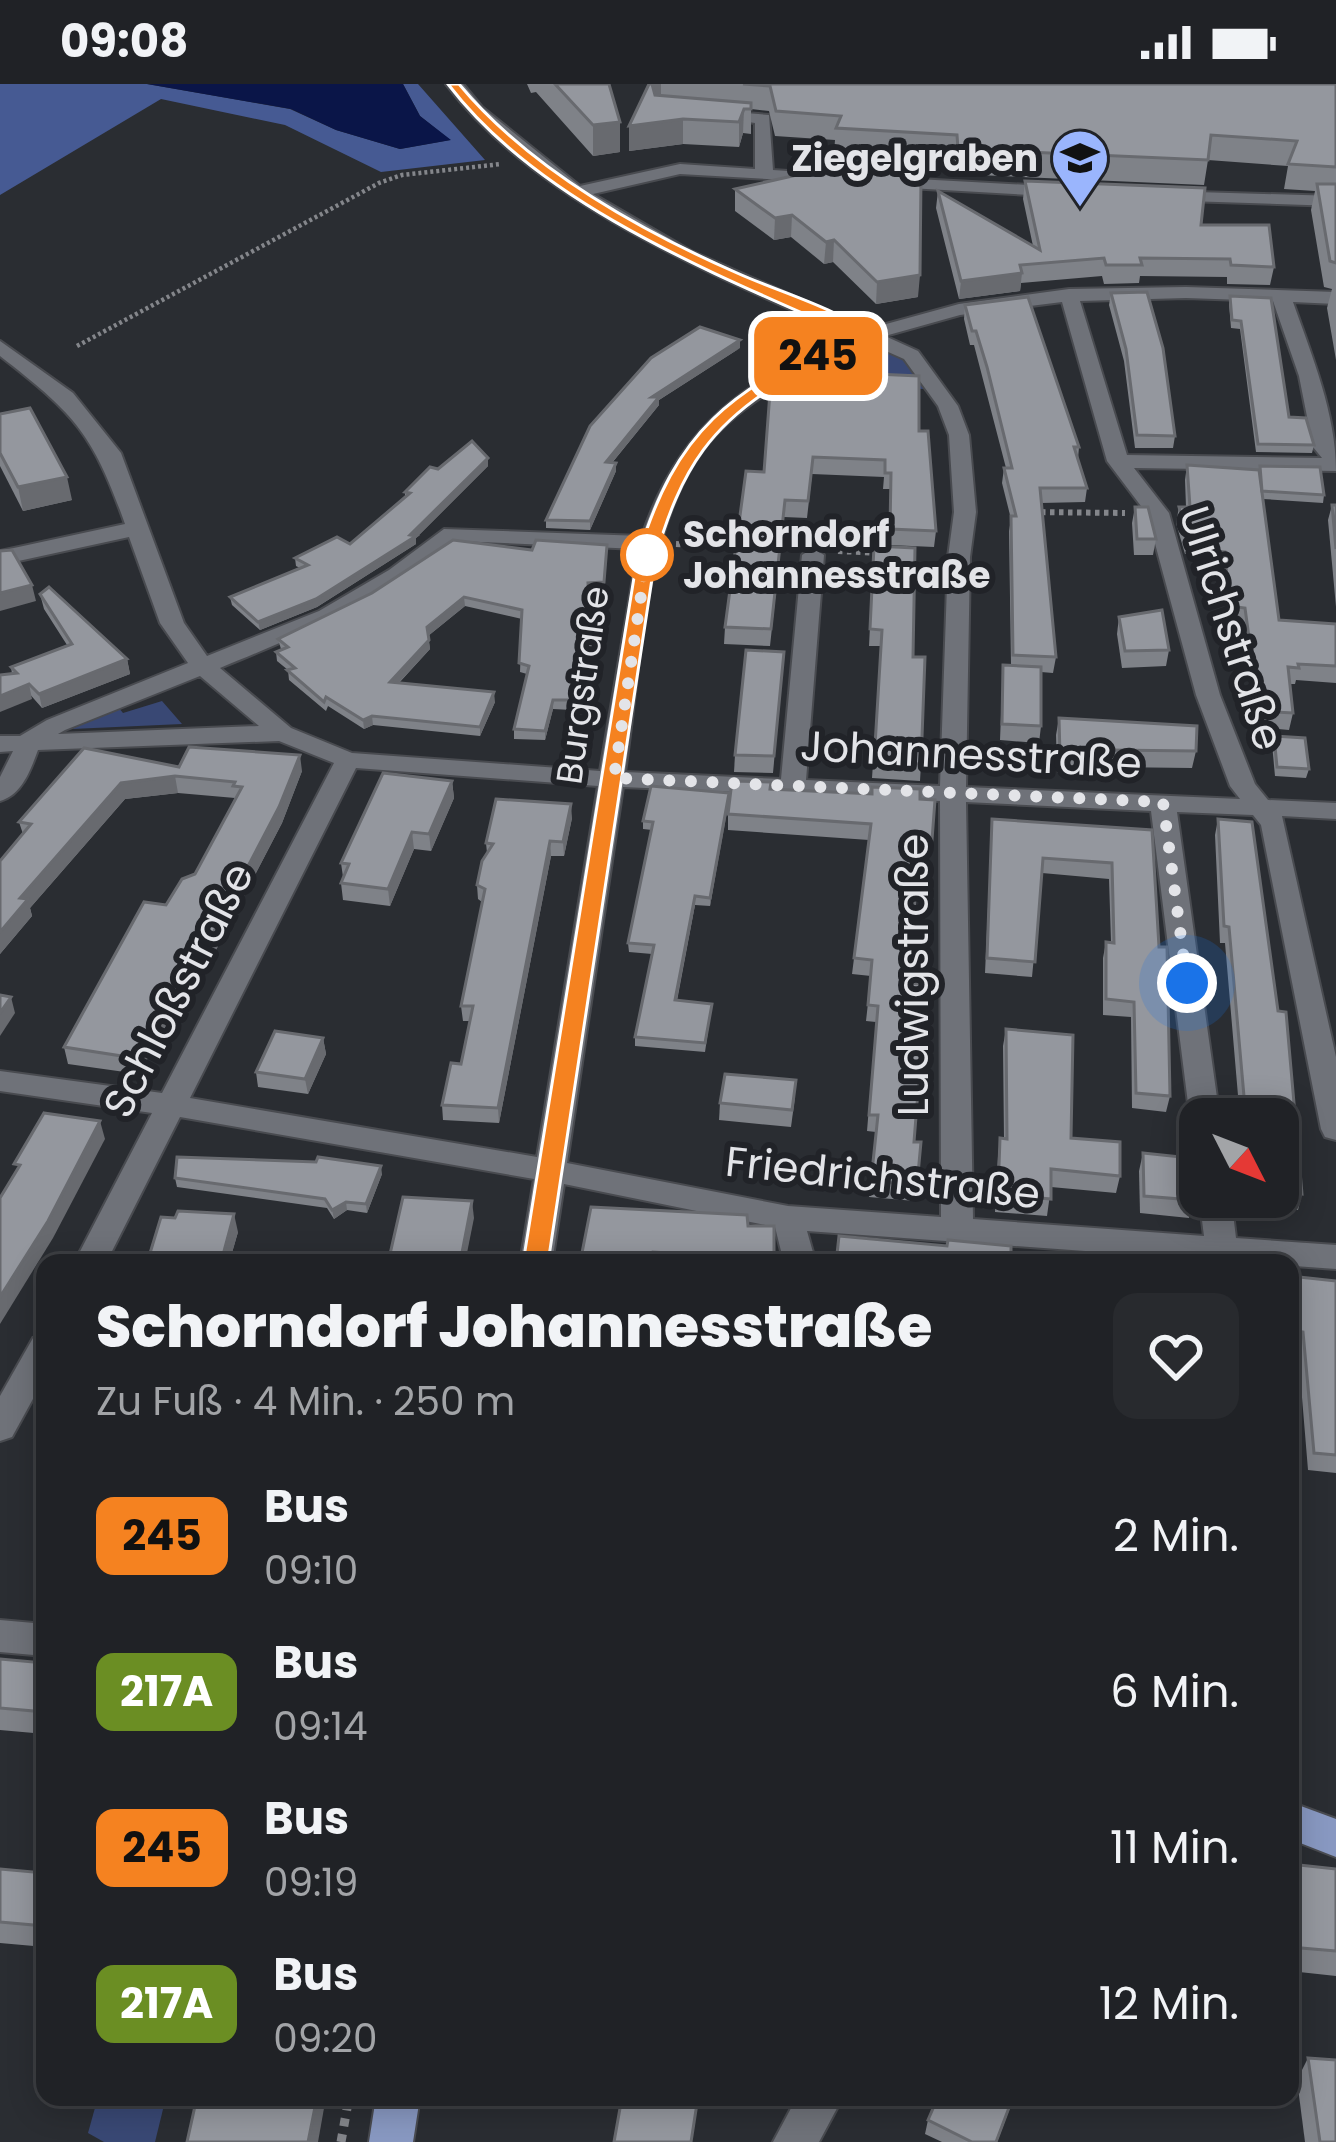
<!DOCTYPE html>
<html lang="de">
<head>
<meta charset="utf-8">
<style>
  :root { --surface:#202226; --page:#282a2e; --text:#f1f3f6; --muted:#a2a4a7; --line:#3d3f43 }
  body { margin:0; font-family:Poppins,sans-serif; background:var(--page); color:var(--text); height:100vh; display:flex; flex-direction:column; font-size:45px; white-space:nowrap }
  * { box-sizing:border-box; margin:0 }
  p { font-size:39px; color:var(--muted) }
  .icon { flex:none; width:66px; height:66px; fill:none; stroke:currentColor; stroke-width:2; stroke-linecap:round; stroke-linejoin:round }
  .map { position:relative; flex:1; overflow:hidden }
  .side { position:absolute; left:36px; top:1170px; width:1263px; height:852px; display:flex; flex-direction:column; background:var(--surface); border-radius:24px; box-shadow:0 6px 30px #0003,0 0 0 3px var(--line) }
  .side>* { flex:none }
  .badge { padding:0 24px; border-radius:18px; font-size:42px; line-height:78px }
  .needle { width:78px; rotate:132deg }
  .tools { position:absolute; left:1179px; top:1014px; display:grid; gap:24px }
  .tools a { display:grid; place-items:center; width:120px; height:120px; border-radius:24px; background:var(--surface); box-shadow:0 6px 30px #0003,0 0 0 3px var(--line); font-size:60px }
  .you { position:absolute; width:60px; height:60px; margin:-30px; border:9px solid #fff; border-radius:50%; background:#1a73e8; box-shadow:0 0 0 18px #1a73e833 }
  .map>.badge { position:absolute; translate:-50% -50%; box-shadow:0 0 0 6px #fff }
  .round { display:grid; place-items:center; flex:none; width:126px; height:126px; border-radius:24px; background:var(--page) }
  .summary { display:flex; align-items:center; justify-content:space-between; height:204px; padding:0 60px }
  h1 { font-size:57px; font-weight:800; line-height:90px }
  ul { padding:0; list-style:none }
  li { display:flex; align-items:center; gap:36px; height:156px; padding:0 60px }
  li div { flex:1 }
  li b { display:block; font-size:45px }
  li em { font-style:normal }
  li .badge { min-width:132px; font-weight:700; text-align:center }
  .status { display:flex; justify-content:space-between; align-items:center; height:84px; padding:0 60px; background:var(--surface); direction:ltr }
  .status svg { height:33px; fill:currentColor }
  .map>svg:first-child { display:block }
</style>
</head>
<body>
<div class="status"><b>09:08</b><svg viewBox="0 0 49 12"><path d="M0 12V9h3v3zM5 12V6h3v6zM10 12V3h3v9zM15 12V0h3v12zM26 1h20v11H26zM47 4h2v5h-2z"/></svg></div>
<div class="map">
<svg width="1336" height="2058" viewBox="0 0 1336 2058">
  <rect width="100%" height="100%" fill="#2a2d32"/>
  <g fill="#394874">
    <path d="M876,266L903,274L925,305C877,303 833,309 785,307Z"/>
    <path d="M162,617L182,640L72,645L118,623L123,629Z"/>
    <path d="M98,2013H166L155,2058H104L88,2049Z"/>
  </g>
  <path fill="#465a93" d="M0,0H147L290,25L336,46L400,65L450,56L420,32L403,0H418L485,76L381,88L285,41L161,15L0,111Z"/>
  <path fill="#0a1548" d="M147,0H403L420,32L451,56L400,65L336,46L291,25Z"/>
  <g fill="none" stroke-linecap="round" stroke-linejoin="round">
    <defs>
      <g id="minor">
        <path d="M446,0H463L482,23L580,102L680,80L755,85V39L703,31L711,26L769,31L773,86L832,90L838,91V99L680,90L593,110L691,167L868,245L959,220L1069,205L1186,203L1336,208V220L1293,218C1312,272 1336,330 1336,387L1134,384L1169,429L1220,611L1255,700L1268,716L1336,719V735L1282,732L1336,973V1056L1325,1053L1321,1045L1261,741L1253,731L1177,728L1220,1035H1200V1044L1190,1035L1151,727L966,718L973,1135L1204,1152L1199,1113L1200,1112L1231,1113L1236,1154L1336,1161V1185L807,1147L816,1179H784L775,1143L564,1100L552,1179H520L534,1095L180,1033L106,1179H74L152,1029L0,1007V987L162,1009L334,679L279,657L38,666C31,685 22,711 0,717V693L13,667L0,668V652H20L47,636L188,579L160,539L129,453L0,481V467L125,440C93,350 76,331 0,272V257L73,309L121,369L184,539L207,572L319,527L389,486L444,445L642,452C679,341 746,295 851,252C717,192 537,121 446,0ZM1186,214L1273,217L1299,292L1313,363L1322,374L1127,371L1080,217ZM1062,218L1107,377L1147,430L1196,611L1230,702L1240,715L966,703L970,473L976,428L969,351L958,322L918,267L885,252L960,231ZM868,259L904,275L938,322L949,351L954,428L948,473L940,702L806,696L824,471L813,464L802,471L781,695L625,688C640,591 643,449 701,369C738,317 810,283 868,259ZM457,457L638,465L600,687L352,669L291,644L220,584C313,546 376,518 457,457ZM200,592L259,642L58,650L65,646ZM356,684L598,702L537,1073L190,1014ZM623,703L940,717L941,1133L788,1122L567,1079Z"/>
        <path d="M880,93L1066,103L1075,108L1066,113L874,102V94Z"/>
        <path d="M1162,107L1336,112V122L1156,116L1153,112Z"/>
        <path d="M45,1250V1293L12,1353L0,1357V1312L33,1254Z"/>
        <path d="M0,1536L45,1540V1572L0,1568Z"/>
        <path d="M797,2013H843L819,2058H773Z"/>
      </g>
      <g id="major">
        <path d="M1290,1718L1336,1735V1773L1290,1755Z"/>
        <path d="M376,2013H420L413,2058H369Z"/>
      </g>
    </defs>
    <use href="#minor" stroke="#494b50" stroke-width="4"/>
    <use href="#major" stroke="#494b50" stroke-width="4"/>
    <path stroke="#84868b" stroke-width="4.5" stroke-dasharray="3 3" stroke-linecap="butt" d="M77,262L379,99L402,91L501,80"/>
    <g stroke="#84868b" stroke-width="6" stroke-dasharray="4.5 4.5" stroke-linecap="butt">
      <path d="M1032,428L1125,429"/>
      <path d="M676,460L745,463"/>
      <path d="M838,467L883,469"/>
    </g>
    <path stroke="#84868b" stroke-width="9" stroke-dasharray="8 8" stroke-linecap="butt" d="M341,2058L349,2013"/>
    <use href="#minor" fill="#6f7279" fill-rule="evenodd"/>
    <use href="#major" fill="#8898c1" fill-rule="evenodd"/>
  </g>
  <g fill="#7f8288">
    <path d="M527,0H609L620,38V68L593,72L536,8L531,9Z"/>
    <path d="M649,0H1336V276L1327,224L1332,205L1324,203L1311,126L1315,107L1284,105L1288,82L1208,76L1204,101L956,90L955,76L834,69L835,56L775,52L769,27L751,25V50L743,49L739,63L683,60L629,67V42Z"/>
    <path d="M832,83L918,213L876,220L833,178L824,180L791,153L774,156L735,127V105Z"/>
    <path d="M1025,97L1201,141L1274,183L1270,201L1227,200V193L1140,192L1139,199L1104,200L1102,192L1021,199L1020,207L959,215L936,124L938,107L1033,162L1023,115Z"/>
    <path d="M1111,209L1175,352L1173,364H1135L1124,277L1109,221Z"/>
    <path d="M1230,212L1289,333L1314,361L1312,369L1256,368L1240,245L1231,244L1229,220Z"/>
    <path d="M965,221L1079,363L1078,375L1087,404L1085,418L1041,419L1056,573L1053,589L1041,588V642L1039,659L1000,656L1003,581H1011L1009,447L1011,435L1002,399L1004,384H1006L974,261H970L964,235Z"/>
    <path d="M740,264L659,316V321L612,379L616,387L590,446L546,444V436L590,342Z"/>
    <path d="M770,308L919,347L936,447L934,463L889,461L890,405H883L884,393L812,390L807,434L784,433L770,562L724,560L725,543L764,388Z"/>
    <path d="M0,330L72,416L23,427L0,382Z"/>
    <path d="M488,374V382L416,454V460L317,523L260,546L232,521L230,513L300,484L296,482L295,474L350,460L405,413V408L438,385Z"/>
    <path d="M1187,381L1324,411L1323,419L1263,415L1279,536L1336,540V599L1296,596L1295,600H1290L1293,629L1289,646L1256,643L1241,540L1226,538L1221,484L1208,483L1207,470H1185L1176,439L1179,423H1186L1185,396Z"/>
    <path d="M1332,421H1336V523L1328,436Z"/>
    <path d="M1135,423L1156,455L1153,471H1134L1132,439Z"/>
    <path d="M874,462L913,573L921,680L920,697L872,694L881,562H869Z"/>
    <path d="M532,466L607,470L604,507L588,508L592,587H583L572,626L553,625L545,656L514,655V645L527,590L520,588L522,535L465,522L428,552L430,565L399,599L495,618L480,652L373,641L364,645L328,622L326,627L289,596L288,586L277,577L276,568L281,565L278,555Z"/>
    <path d="M40,510L127,575L130,590L42,624L12,590L11,583L67,561L44,525Z"/>
    <path d="M1119,533L1169,566L1166,582L1122,584L1117,550Z"/>
    <path d="M784,568L773,689L734,688L735,671Z"/>
    <path d="M1059,634L1196,667L1192,684L1109,683L1108,692L1057,689L1056,651Z"/>
    <path d="M1274,652L1309,685L1306,694L1275,692L1272,660Z"/>
    <path d="M179,683L302,687L282,739L217,864L187,917L180,916L139,990L68,980L64,963L166,821L195,790L235,714L178,709L125,715L30,824L32,832L0,870V777L23,750L19,738Z"/>
    <path d="M452,697L454,714L431,767L414,765L390,822L343,816L341,799L343,793L341,779Z"/>
    <path d="M770,705L935,716L930,772L919,771L908,899L918,945L914,1058H921L915,1117L869,1113L876,1048L867,1047L876,938L866,937L871,892L852,890L869,756L728,746V730Z"/>
    <path d="M729,709L710,822L695,821L677,917L712,920L705,968L635,962V953L652,870L629,868L628,859L652,746L643,745V737Z"/>
    <path d="M572,734L564,772H551L499,1039L443,1036L442,1021L461,980L470,937H463L461,922L482,818L478,815L477,801L487,769L486,759Z"/>
    <path d="M992,735L1152,746L1170,1012L1166,1028L1132,1024L1131,933L1103,931V874L1106,858H1111L1109,795L1042,789L1032,893L985,889Z"/>
    <path d="M1218,735L1302,1110L1298,1126L1248,1121L1247,1113H1278V1035H1240L1225,859H1220L1215,751Z"/>
    <path d="M1006,945L1071,1054L1120,1092L1116,1109L1051,1103L1047,1132L995,1128L998,1072L1000,1054L1004,1055L1003,962Z"/>
    <path d="M323,954L326,970L308,1010L258,1003L256,988Z"/>
    <path d="M795,1013L791,1043L719,1036L720,1019Z"/>
    <path d="M1143,1069L1193,1116L1189,1134L1140,1129L1139,1087Z"/>
    <path d="M382,1090L367,1129L347,1126L334,1135L327,1124L177,1103L175,1094Z"/>
    <path d="M748,1142L774,1179H580Z"/>
    <path d="M238,1148L229,1179H147Z"/>
    <path d="M1290,1192L1336,1197V1389L1308,1386L1298,1265L1290,1264Z"/>
    <path d="M0,1575L45,1579V1650L0,1646Z"/>
    <path d="M1290,1780L1336,1785V1892L1290,1887Z"/>
    <path d="M0,1785L45,1789V1863L0,1859Z"/>
    <path d="M1308,1974L1336,2058H1305L1297,1996Z"/>
    <path d="M938,2013H1014L997,2058H942L925,2050L928,2036Z"/>
  </g>
  <g fill="#686a6f">
    <path d="M651,0H661V18L652,20Z"/>
    <path d="M744,25L743,49L739,63V38Z"/>
    <path d="M683,35V60L629,67V42Z"/>
    <path d="M620,38V68L593,72V41Z"/>
    <path d="M792,131L791,153L774,156L775,134Z"/>
    <path d="M834,156L833,178L824,180L826,158Z"/>
    <path d="M1022,189L1020,207L959,215L961,197Z"/>
    <path d="M920,191L918,213L876,220L877,198Z"/>
    <path d="M740,256V264L659,316V321L606,386V378L652,313Z"/>
    <path d="M488,374V382L416,454V460L317,523L260,546L258,538L410,451Z"/>
    <path d="M616,379V387L590,446V437Z"/>
    <path d="M67,393L72,416L23,427L18,403Z"/>
    <path d="M32,501L36,517L0,527V509Z"/>
    <path d="M464,513L465,522L428,552L427,543Z"/>
    <path d="M429,556L430,565L391,607L390,598Z"/>
    <path d="M127,575L130,590L42,624L39,610Z"/>
    <path d="M583,578V587L572,626L571,616Z"/>
    <path d="M29,600L32,615L0,628V612Z"/>
    <path d="M494,608L495,618L480,652V643Z"/>
    <path d="M553,616V625L545,656V647Z"/>
    <path d="M372,632L373,641L364,645L363,636Z"/>
    <path d="M300,671L302,687L282,739L217,864L187,917L184,900Z"/>
    <path d="M175,692L178,709L125,715L30,824L32,832L0,870V848L20,814L121,699Z"/>
    <path d="M452,697L454,714L431,767L429,750Z"/>
    <path d="M729,709V717L710,822V814Z"/>
    <path d="M571,720L572,734L564,772L563,758Z"/>
    <path d="M412,748L414,765L390,822L388,805Z"/>
    <path d="M550,757L551,772L499,1039L498,1024Z"/>
    <path d="M695,812V821L675,925V916Z"/>
    <path d="M176,899L180,916L139,990L135,974Z"/>
    <path d="M11,913L15,929L0,952V929Z"/>
    <path d="M323,954L326,970L308,1010L305,995Z"/>
    <path d="M100,1037L105,1055L53,1154L0,1240V1213Z"/>
    <path d="M381,1082L382,1090L367,1129L366,1120Z"/>
    <path d="M472,1117L474,1134L465,1179H460Z"/>
    <path d="M346,1118L347,1126L334,1135L332,1126Z"/>
    <path d="M234,1130L238,1148L229,1179H224L223,1171Z"/>
    <path d="M317,2013H326L318,2058H308Z"/>
  </g>
  <g fill="#94979e" stroke="#686a6f" stroke-width="3">
    <path d="M555,0H609L620,38L593,41Z"/>
    <path d="M649,0H652L655,11L751,19V25H744L739,38L683,35L629,42Z"/>
    <path d="M743,0H1336V83L1288,80L1297,57L1211,51L1208,76L958,65L957,51L836,44L841,32L776,27L770,2Z"/>
    <path d="M832,83L912,88L921,93L920,191L877,198L834,156L826,158L792,131L775,134L735,105Z"/>
    <path d="M1025,97L1205,104L1201,141H1269L1274,183L1231,181L1230,175L1140,174L1142,181H1106L1104,174L1020,181L1022,189L961,197L938,107L1040,166Z"/>
    <path d="M1317,100H1336V179L1330,177Z"/>
    <path d="M1147,208L1163,264L1175,352L1137,351L1126,265L1111,209Z"/>
    <path d="M1230,212L1271,214L1289,333L1306,334L1314,361L1258,360L1241,237L1232,236Z"/>
    <path d="M1028,213L1079,363H1074L1087,404H1040L1056,573L1013,571L1011,432H1016L1004,384H1012L987,283L976,247H972L965,221Z"/>
    <path d="M700,243L740,256L652,313H659L606,378L616,379L590,437L546,436L590,342L651,274Z"/>
    <path d="M875,290L919,292V347H928L936,447L890,445L891,389H885V376L813,373L808,417L785,416L771,545L725,543L746,387L764,388L770,308L874,312Z"/>
    <path d="M30,324L67,393L18,403L0,369V330Z"/>
    <path d="M472,357L488,374L410,451L416,452L316,515L258,538L230,513L308,481L295,474L337,453L350,460L410,409L405,408L430,383L438,385Z"/>
    <path d="M1187,381L1259,386L1279,536L1336,540V582L1298,580L1299,584L1288,583L1293,629L1259,627L1245,524L1229,522L1225,468L1211,467L1210,454L1188,455L1179,423H1190Z"/>
    <path d="M1260,382L1320,383L1324,411L1262,407Z"/>
    <path d="M1332,421H1336V465Z"/>
    <path d="M1135,423H1148L1156,455H1137Z"/>
    <path d="M453,456L532,466L536,456L607,461L604,498L588,499L592,578H583L571,616H553L545,647L514,645L529,582L519,579L522,526L464,513L427,543L429,556L390,598L494,608L480,643L372,632L363,636L326,613L324,618L287,586L295,584L276,568L288,563L278,555L372,509Z"/>
    <path d="M874,462L915,464L913,573H925L921,680L874,678L882,546L870,545Z"/>
    <path d="M12,466L32,501L0,509V467Z"/>
    <path d="M49,503L127,575L39,610L29,600L0,612V591L17,589L11,583L72,560L40,510Z"/>
    <path d="M1162,526L1169,566L1125,567L1119,533Z"/>
    <path d="M746,566L784,568L774,672L735,671Z"/>
    <path d="M1003,581L1041,583V642L1002,640Z"/>
    <path d="M1059,634L1197,642L1196,667L1110,666L1111,675L1060,672Z"/>
    <path d="M1274,652L1305,654L1309,685L1277,683Z"/>
    <path d="M189,663L300,671L279,723L214,847L184,900L176,899L135,974L64,963L144,818L166,821L182,795L195,790L242,703L233,702L235,698L175,692L121,699L20,814L28,815L0,848V777L31,740L19,738L84,664L179,683Z"/>
    <path d="M383,689L452,697L429,750L412,748L388,805L341,799L349,780L341,779Z"/>
    <path d="M732,697L771,698L770,705L872,710V703L920,705V715L935,716L932,756L920,755L908,899L921,900L918,945H923L914,1058H921L917,1101L871,1097L878,1031H869L878,922L868,921L872,876L854,874L871,740L728,730Z"/>
    <path d="M651,702L729,709L710,814L695,812L675,916L712,920L705,959L635,953L654,861L628,859L653,738L643,737Z"/>
    <path d="M496,715L571,720L563,758L550,757L498,1024L442,1021L451,979L461,980L473,922H461L485,805L477,801L482,777L493,760L486,759Z"/>
    <path d="M992,735L1152,746L1159,863H1167L1170,1012L1136,1009L1134,918L1106,915V858L1114,859L1112,779L1043,774L1035,878L987,874Z"/>
    <path d="M1218,735L1252,738L1278,927L1286,928L1302,1110L1278,1107V1035H1246L1229,843L1224,842Z"/>
    <path d="M0,911L11,913L0,929Z"/>
    <path d="M1006,945L1073,951L1071,1054L1120,1058V1092L1051,1085V1115L998,1110L1000,1054L1007,1055Z"/>
    <path d="M275,947L323,954L305,995L256,988Z"/>
    <path d="M725,990L796,996L792,1026L720,1019Z"/>
    <path d="M44,1029L100,1037L48,1137L0,1213V1114L20,1081L14,1080Z"/>
    <path d="M1143,1069L1191,1074L1193,1116L1144,1112Z"/>
    <path d="M177,1073L316,1078L318,1073L381,1082L366,1120L346,1118L332,1126L325,1115L175,1094Z"/>
    <path d="M403,1113L472,1117L460,1179H388Z"/>
    <path d="M591,1123L747,1131L748,1142H774V1179H720L721,1172L653,1168L651,1179H580Z"/>
    <path d="M178,1127L234,1130L223,1171L204,1170L201,1179H147L161,1133L175,1134Z"/>
    <path d="M839,1152L947,1162L948,1156L1011,1162V1177L1046,1179H836Z"/>
    <path d="M1290,1192L1336,1197V1371L1314,1369L1303,1248L1290,1246Z"/>
    <path d="M0,1575L45,1579V1628L0,1624Z"/>
    <path d="M1290,1780L1336,1785V1867L1290,1863Z"/>
    <path d="M0,1785L45,1789V1842L0,1838Z"/>
    <path d="M1308,1974L1336,1976V2058H1320Z"/>
    <path d="M197,2013H317L308,2058H187Z"/>
    <path d="M622,2013H698L691,2058H614Z"/>
    <path d="M938,2013H1013L996,2058H972L928,2036Z"/>
  </g>
  <path fill="#f58220" stroke="#fff" stroke-width="3" d="M448,0H459C528,83 637,145 737,189C779,208 834,223 870,250C849,267 820,275 796,289C711,337 681,384 655,475L548,1179L535,1188L523,1179L637,475C677,342 729,309 850,250C715,190 540,121 448,0Z"/>
  <g fill="none" stroke-linecap="round" stroke-linejoin="round">
    <path stroke="#e3e4e8" stroke-width="12" stroke-dasharray="0 21.6" d="M647,471L614,694L1163,718L1187,899"/>
  </g>
  <defs>
    <symbol id="school-pin" viewBox="-11 -11 22 30"><path d="M0 17L-7.5 6A9.5 9.5 0 1 1 7.5 6Z" fill="#9ab5fd" stroke="#212328"/><path d="M0-5L7-2L0 1L-7-2ZM-4 1L0 2.5L4 1V4Q0 6-4 4Z" fill="#111"/></symbol>
  </defs>
  <g fill-rule="evenodd">
    <use href="#school-pin" x="1047" y="41" width="66" height="90"/>
  </g>
  <circle fill="#fff" stroke="#f58220" stroke-width="6" cx="647" cy="471" r="24"/>
  <g text-anchor="middle" stroke-width="12" stroke-linejoin="round" paint-order="stroke">
    <g font-size="36" font-weight="bold" fill="#e3e4e8" stroke="#212328" text-anchor="end">
      <text x="1038" y="87">Ziegelgraben</text>
    </g>
    <g font-size="36" font-weight="bold" fill="#e3e4e8" stroke="#212328" text-anchor="start">
      <text x="683" y="463">Schorndorf<tspan x="683" dy="41">Johannesstraße</tspan></text>
    </g>
    <g font-size="36" fill="#e3e4e8" stroke="#212328">
      <text transform="translate(582 601) rotate(-82)" y="13">Burgstraße</text>
    </g>
    <g font-size="42" fill="#e3e4e8" stroke="#212328">
      <text transform="translate(1232 544) rotate(72)" y="15">Ulrichstraße</text>
      <text transform="translate(971 670) rotate(3)" y="15">Johannesstraße</text>
      <text transform="translate(913 891) rotate(-90)" y="15">Ludwigstraße</text>
      <text transform="translate(178 906) rotate(-63)" y="15">Schloßstraße</text>
      <text transform="translate(883 1093) rotate(6)" y="15">Friedrichstraße</text>
    </g>
  </g>
</svg>
<div class="tools">
<a><svg class="needle" viewBox="-14 -14 28 28"><path d="M0-13l5 13h-10z" fill="#e53935"/><path d="M0 13l5-13h-10z" fill="#a2a4a7"/></svg></a>
</div>
<div class="you" style="left:1187px;top:899px"></div>
<b class="badge" style="left:818px;top:272px;background:#f58220;color:#111">245</b>
<section class="side">
<div class="summary"><div><h1>Schorndorf Johannesstraße</h1><p>Zu Fuß · 4 Min. · 250 m</p></div><a class="round"><svg class="icon" aria-label="heart" viewBox="0 0 24 24"><path d="M12 20l-8-8c-3-5 5-10 8-4 3-6 11-1 8 4z"/></svg></a></div>
<ul>
<li><span class="badge" style="background:#f58220;color:#111">245</span><div><b>Bus</b><p>09:10</p></div><em>2 Min.</em></li>
<li><span class="badge" style="background:#6b8e23;color:#fff">217A</span><div><b>Bus</b><p>09:14</p></div><em>6 Min.</em></li>
<li><span class="badge" style="background:#f58220;color:#111">245</span><div><b>Bus</b><p>09:19</p></div><em>11 Min.</em></li>
<li><span class="badge" style="background:#6b8e23;color:#fff">217A</span><div><b>Bus</b><p>09:20</p></div><em>12 Min.</em></li>
</ul>
</section>
</div>
</body>
</html>
